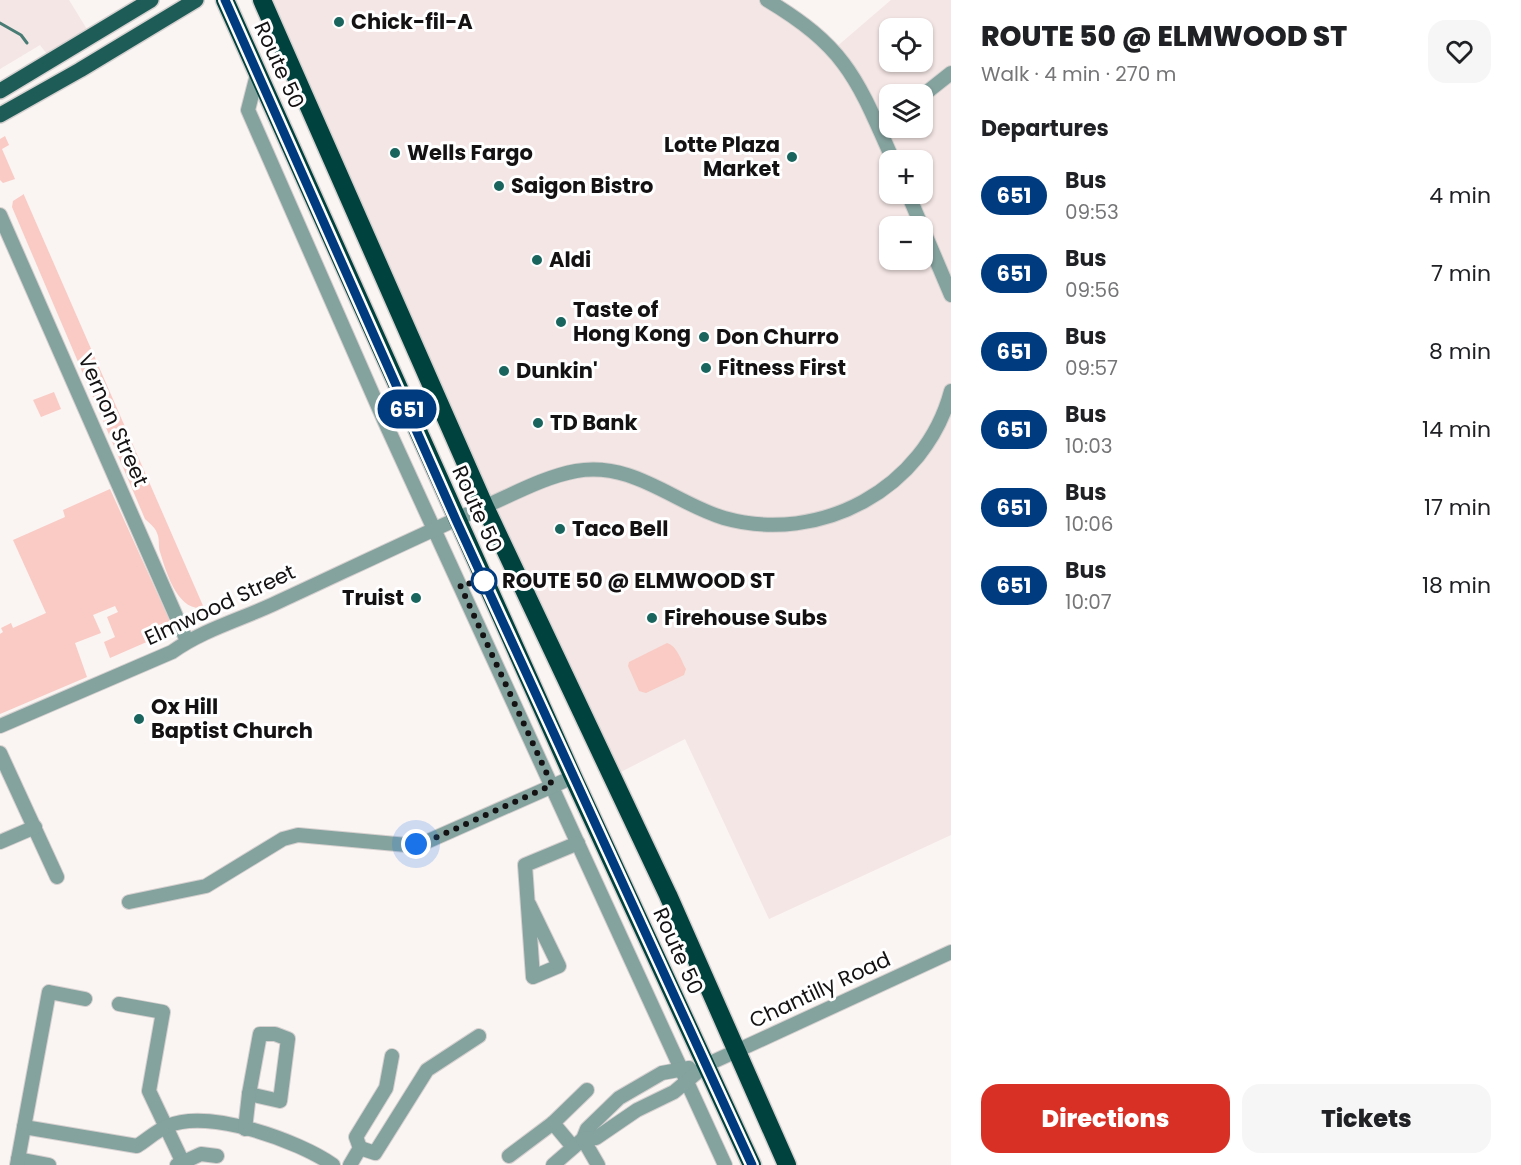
<!DOCTYPE html>
<html lang="en">
<head>
<meta charset="utf-8">
<style>
  :root { --surface:#fff; --page:#f6f6f6; --text:#202124; --muted:#757577; --accent:#d93025 }
  body { margin:0; font-family:Poppins,sans-serif; background:var(--page); color:var(--text); height:100vh; display:flex; flex-direction:column; font-size:22px; white-space:nowrap }
  * { box-sizing:border-box; margin:0 }
  p { font-size:20px; color:var(--muted) }
  .icon { flex:none; width:33px; height:33px; fill:none; stroke:currentColor; stroke-width:2; stroke-linecap:round; stroke-linejoin:round }
  .map { position:relative; flex:1; overflow:hidden }
  .panel { display:flex; flex-direction:column; background:var(--surface); width:570px }
  .panel>* { flex:none }
  .badge { padding:0 12px; border-radius:20px; font-size:21px; line-height:39px }
  .buttons { position:absolute; left:879px; top:18px; display:grid; gap:12px }
  .buttons a { display:grid; place-items:center; width:54px; height:54px; border-radius:12px; background:var(--surface); box-shadow:0 2px 4px #0004; font-size:30px }
  .you { position:absolute; width:30px; height:30px; margin:-15px; border:4px solid #fff; border-radius:50%; background:#1a73e8; box-shadow:0 0 0 9px #1a73e833 }
  .map>.badge { position:absolute; translate:-50% -50%; box-shadow:0 0 0 3px #fff }
  h2 { padding:0 30px; font-size:22px; line-height:54px }
  .round { display:grid; place-items:center; flex:none; width:63px; height:63px; border-radius:18px; background:var(--page) }
  .summary { display:flex; align-items:center; justify-content:space-between; height:102px; padding:0 30px }
  h1 { font-size:28px; font-weight:800; line-height:45px }
  .primary-button { display:flex; gap:12px; margin-top:auto; padding:12px 30px }
  .primary-button a { flex:1; height:69px; border-radius:18px; background:var(--accent); color:#fff; font-size:24px; font-weight:800; line-height:69px; text-align:center }
  .primary-button a+a { background:var(--page); color:var(--text) }
  ul { padding:0; list-style:none }
  li { display:flex; align-items:center; gap:18px; height:78px; padding:0 30px }
  li div { flex:1 }
  li b { display:block; font-size:22px }
  li em { font-style:normal }
  li .badge { min-width:66px; font-weight:700; text-align:center }
  main { display:flex; flex:1; min-height:0 }
  .map>svg:first-child { display:block }
</style>
</head>
<body>
<main>
<div class="map">
<svg width="951" height="1165" viewBox="0 0 951 1165">
  <rect width="100%" height="100%" fill="#faf4f3"/>
  <g fill="#f4e6e4" fill-rule="evenodd">
    <path d="M0,0H69L88,31L47,54L40,45L0,69Z"/>
    <path d="M262,0H768L834,49L891,0H951V835L769,919L685,739L613,776ZM890,28H922V62H890ZM890,94H922V128H890ZM890,160H922V194H890ZM890,226H922V260H890Z"/>
  </g>
  <g fill="#f9cbc4">
    <path d="M5,136L9,145L2,149L15,179L3,183L0,180V139Z"/>
    <path d="M24,194V195L204,608C177,612 166,571 160,552C158,546 160,540 157,533C155,527 149,523 145,519L12,207L13,201Z"/>
    <path d="M54,392L61,409L41,417L33,400Z"/>
    <path d="M110,489L174,630L110,658L104,642L115,637L107,617L118,612L115,606L93,615L101,633L75,643L87,677L0,714V634L3,632L1,628L11,623L13,628L46,613L13,540L65,517L63,510Z"/>
    <path d="M667,643C677,646 681,660 686,669L684,675L646,693L639,691L628,666L629,662Z"/>
  </g>
  <g fill="none" stroke-linecap="round" stroke-linejoin="round">
    <path stroke="#497c75" stroke-width="3" d="M0,23L21,35L27,43"/>
    <defs>
      <g id="minor">
        <path d="M767,0C847,48 857,79 893,160"/>
        <path d="M258,71L248,110L384,420L725,1165"/>
        <path d="M922,96L951,73"/>
        <path d="M908,194L951,295"/>
        <path d="M0,215L187,641"/>
        <path d="M0,726L172,652C204,629 243,619 278,602C345,571 412,539 479,509C510,496 543,477 576,471C633,461 674,503 724,518C820,545 925,489 951,391"/>
        <path d="M0,753L57,877"/>
        <path d="M0,842L35,827"/>
        <path d="M129,902L206,886L283,839L298,835L407,845L426,842L573,777"/>
        <path d="M529,904L559,966L533,977L525,865L578,843"/>
        <path d="M119,1004L163,1012L149,1091L184,1165"/>
        <path d="M260,1034H275L288,1039L280,1101L249,1094Z"/>
        <path d="M553,1123L573,1147"/>
        <path d="M24,1127L137,1146C147,1140 157,1130 168,1126C208,1108 299,1141 333,1165"/>
        <path d="M245,1129L249,1094"/>
        <path d="M360,1148L375,1153L427,1070L479,1036"/>
        <path d="M509,1156L553,1123L587,1090"/>
        <path d="M18,1159L49,1165"/>
        <path d="M17,1165L49,992L85,999"/>
        <path d="M177,1165L201,1154L217,1156"/>
        <path d="M350,1165L360,1148L356,1137L386,1088L392,1056"/>
        <path d="M553,1165L583,1139L587,1129L619,1098L662,1073L689,1068"/>
        <path d="M598,1165L583,1139L596,1138L637,1110L674,1092L706,1065L951,952"/>
      </g>
      <g id="major">
        <path d="M0,91L151,0"/>
        <path d="M0,115L80,70L196,0"/>
      </g>
      <g id="highway">
        <path d="M225,0L573,777L752,1165"/>
        <path d="M262,0L485,507L668,895L787,1165"/>
      </g>
    </defs>
    <use href="#minor" stroke="#d5d0cf" stroke-width="16"/>
    <use href="#major" stroke="#d5d0cf" stroke-width="18"/>
    <use href="#highway" stroke="#d5d0cf" stroke-width="21"/>
    <use href="#minor" stroke="#84a29e" stroke-width="14"/>
    <use href="#major" stroke="#1e5d57" stroke-width="15"/>
    <use href="#highway" stroke="#00423d" stroke-width="18"/>
  </g>
  <g fill="none" stroke-linecap="round" stroke-linejoin="round">
    <defs>
      <path id="line" d="M225,0L456,520L752,1165"/>
    </defs>
    <use href="#line" stroke="#fff" stroke-width="14"/>
    <use href="#line" stroke="#003b80" stroke-width="9"/>
    <path stroke="#141212" stroke-width="6" stroke-dasharray="0 10.8" d="M416,844L435,838L552,785L460,585L484,581"/>
  </g>
  <g fill="#19655e" stroke="#fff" stroke-width="2">
    <circle cx="339" cy="22" r="6"/>
    <circle cx="395" cy="153" r="6"/>
    <circle cx="792" cy="157" r="6"/>
    <circle cx="499" cy="186" r="6"/>
    <circle cx="537" cy="260" r="6"/>
    <circle cx="561" cy="322" r="6"/>
    <circle cx="704" cy="337" r="6"/>
    <circle cx="706" cy="368" r="6"/>
    <circle cx="504" cy="371" r="6"/>
    <circle cx="538" cy="423" r="6"/>
    <circle cx="560" cy="529" r="6"/>
    <circle cx="416" cy="598" r="6"/>
    <circle cx="652" cy="618" r="6"/>
    <circle cx="139" cy="719" r="6"/>
  </g>
  <circle fill="#fff" stroke="#003b80" stroke-width="3" cx="484" cy="581" r="12"/>
  <g text-anchor="middle" stroke-width="6" stroke-linejoin="round" paint-order="stroke">
    <g font-size="21" font-weight="bold" fill="#141212" stroke="#fff" text-anchor="start">
      <text x="351" y="29">Chick-fil-A</text>
      <text x="780" y="152" text-anchor="end">Lotte Plaza<tspan x="780" dy="24">Market</tspan></text>
      <text x="407" y="160">Wells Fargo</text>
      <text x="511" y="193">Saigon Bistro</text>
      <text x="549" y="267">Aldi</text>
      <text x="573" y="317">Taste of<tspan x="573" dy="24">Hong Kong</tspan></text>
      <text x="716" y="344">Don Churro</text>
      <text x="718" y="375">Fitness First</text>
      <text x="516" y="378">Dunkin'</text>
      <text x="550" y="430">TD Bank</text>
      <text x="572" y="536">Taco Bell</text>
      <text x="404" y="605" text-anchor="end">Truist</text>
      <text x="664" y="625">Firehouse Subs</text>
      <text x="151" y="714">Ox Hill<tspan x="151" dy="24">Baptist Church</tspan></text>
    </g>
    <g font-size="21" fill="#141212" stroke="#fff">
      <text transform="translate(279 65) rotate(66)" y="7">Route 50</text>
      <text transform="translate(113 420) rotate(66)" y="7">Vernon Street</text>
      <text transform="translate(477 509) rotate(66)" y="7">Route 50</text>
      <text transform="translate(220 605) rotate(-25)" y="7">Elmwood Street</text>
      <text transform="translate(678 951) rotate(66)" y="7">Route 50</text>
      <text transform="translate(820 990) rotate(-25)" y="7">Chantilly Road</text>
    </g>
    <g font-size="21" font-weight="bold" fill="#141212" stroke="#fff" text-anchor="start">
      <text x="502" y="588">ROUTE 50 @ ELMWOOD ST</text>
    </g>
  </g>
</svg>
<div class="buttons">
<a><svg class="icon" aria-label="locate" viewBox="0 0 24 24"><circle cx="12" cy="12" r="6"/><path d="M12 2v4M12 18v4M2 12h4M18 12h4"/></svg></a>
<a><svg class="icon" aria-label="layers" viewBox="0 0 24 24"><path d="M12 4l9 5-9 5-9-5zM3 14l9 5 9-5"/></svg></a>
<a>+</a>
<a>−</a>
</div>
<div class="you" style="left:416px;top:844px"></div>
<b class="badge" style="left:407px;top:409px;background:#003b80;color:#fff">651</b>
</div>
<section class="panel">
<div class="summary"><div><h1>ROUTE 50 @ ELMWOOD ST</h1><p>Walk · 4 min · 270 m</p></div><a class="round"><svg class="icon" aria-label="heart" viewBox="0 0 24 24"><path d="M12 20l-8-8c-3-5 5-10 8-4 3-6 11-1 8 4z"/></svg></a></div>
<h2>Departures</h2>
<ul>
<li><span class="badge" style="background:#003b80;color:#fff">651</span><div><b>Bus</b><p>09:53</p></div><em>4 min</em></li>
<li><span class="badge" style="background:#003b80;color:#fff">651</span><div><b>Bus</b><p>09:56</p></div><em>7 min</em></li>
<li><span class="badge" style="background:#003b80;color:#fff">651</span><div><b>Bus</b><p>09:57</p></div><em>8 min</em></li>
<li><span class="badge" style="background:#003b80;color:#fff">651</span><div><b>Bus</b><p>10:03</p></div><em>14 min</em></li>
<li><span class="badge" style="background:#003b80;color:#fff">651</span><div><b>Bus</b><p>10:06</p></div><em>17 min</em></li>
<li><span class="badge" style="background:#003b80;color:#fff">651</span><div><b>Bus</b><p>10:07</p></div><em>18 min</em></li>
</ul>
<div class="primary-button"><a>Directions</a><a>Tickets</a></div>
</section>
</main>
</body>
</html>
